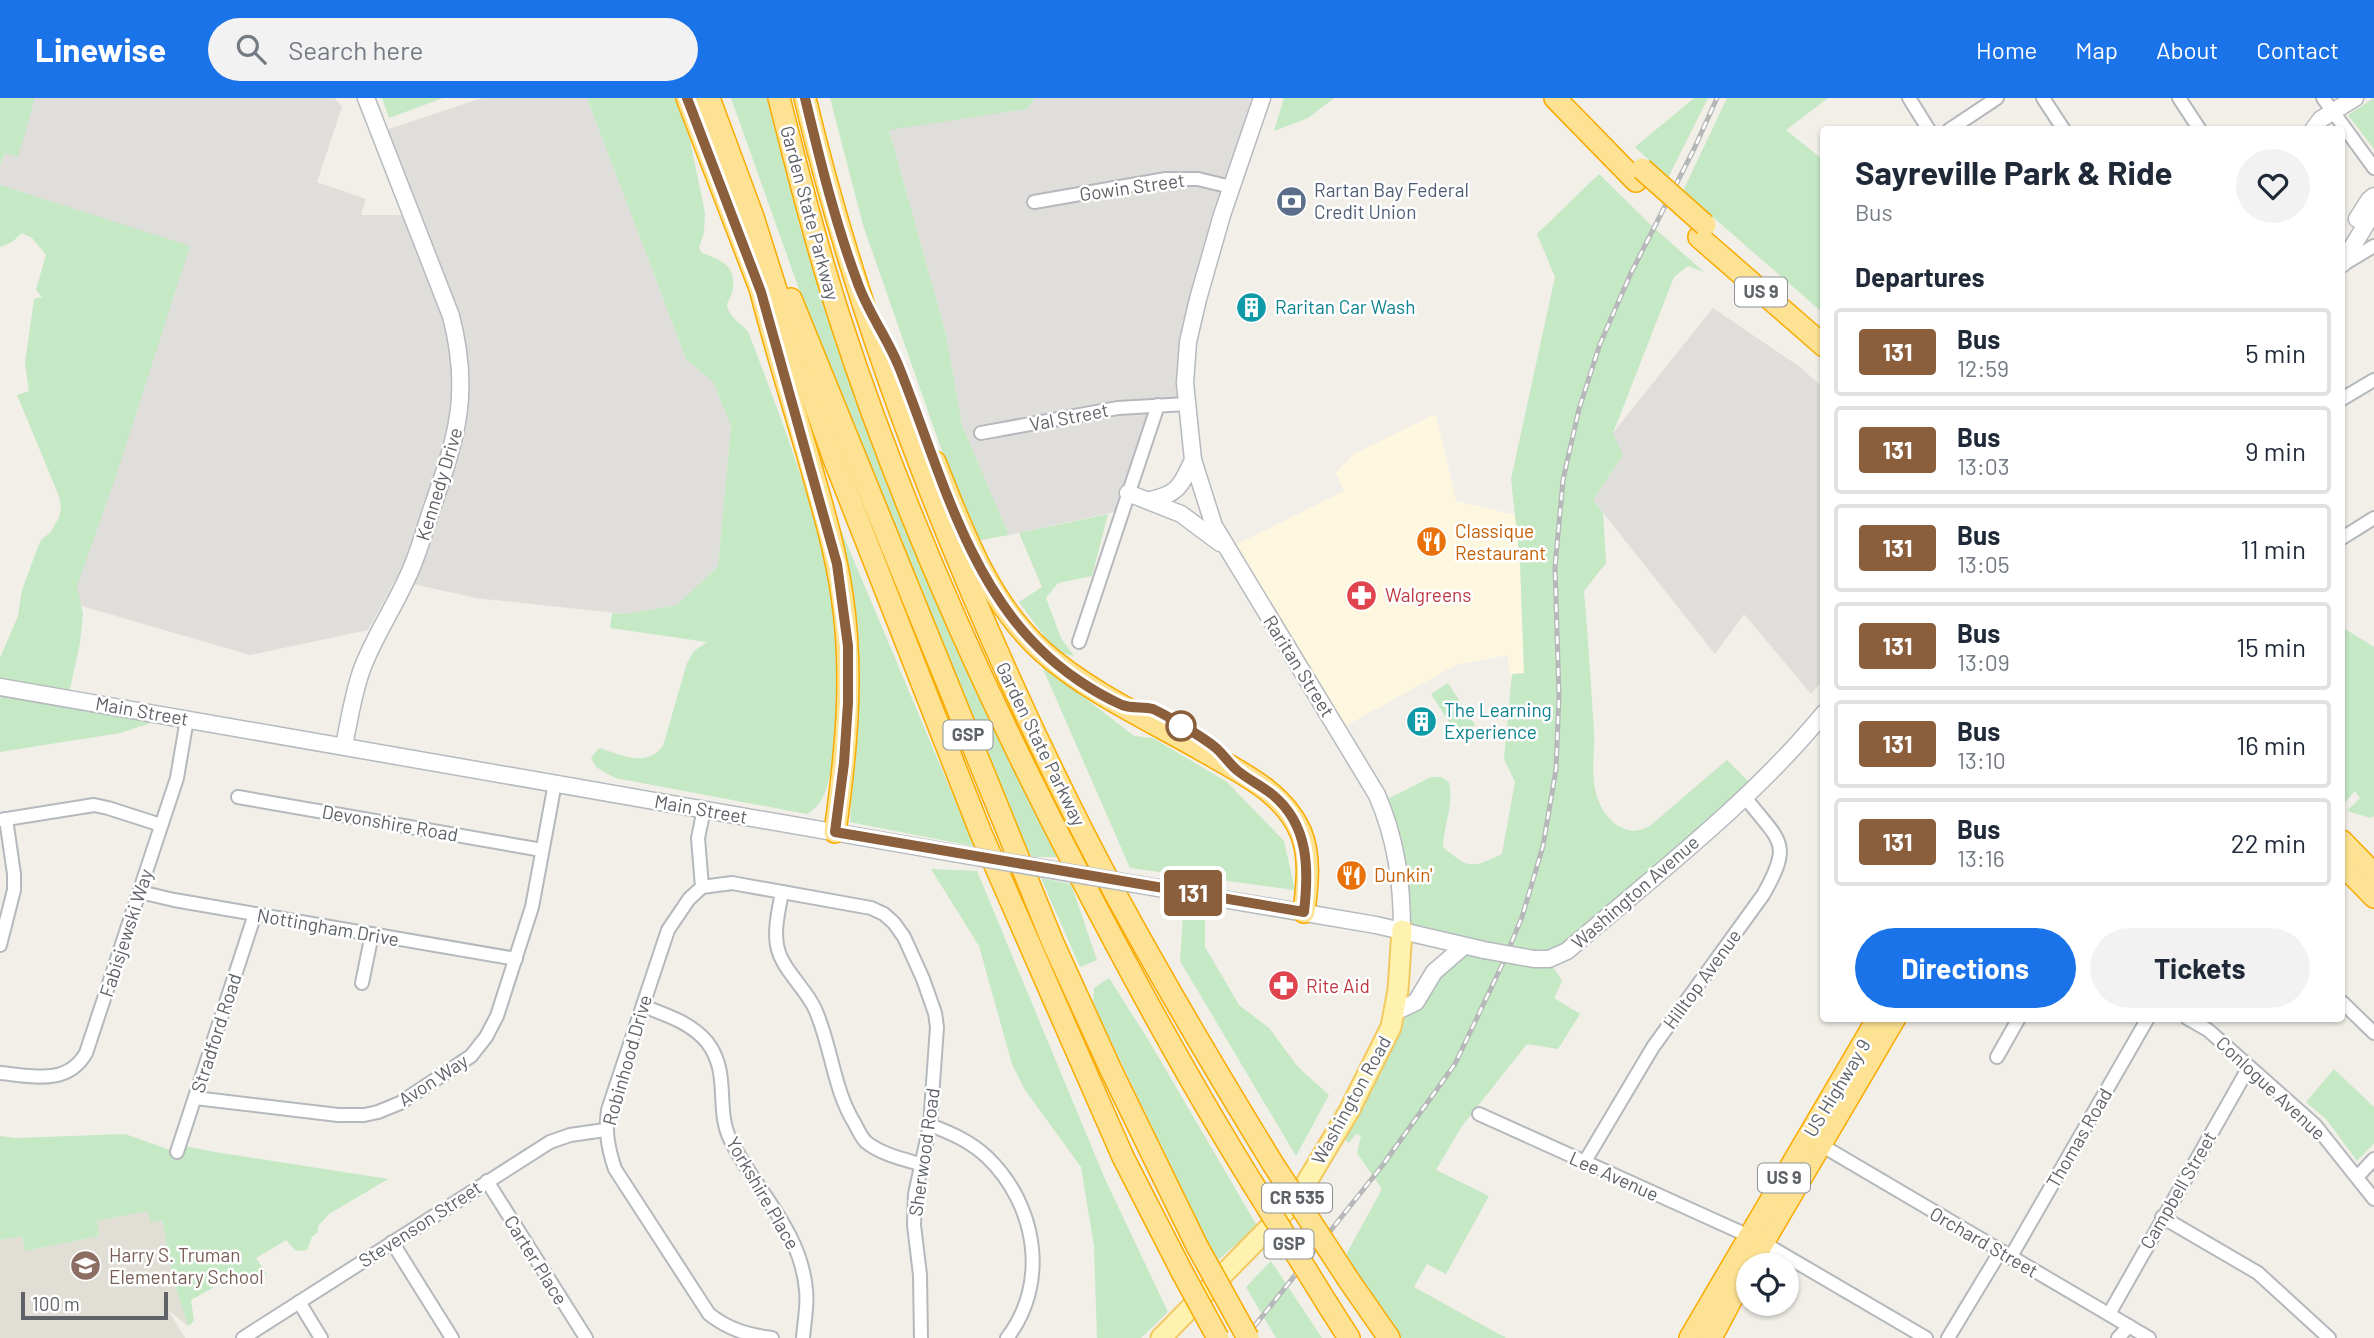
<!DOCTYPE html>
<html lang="en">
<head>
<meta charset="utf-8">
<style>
  :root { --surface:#fff; --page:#f2f2f3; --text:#1f2937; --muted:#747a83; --line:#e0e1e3; --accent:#1a73e8 }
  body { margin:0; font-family:Barlow,sans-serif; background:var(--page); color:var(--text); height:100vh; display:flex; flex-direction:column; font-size:26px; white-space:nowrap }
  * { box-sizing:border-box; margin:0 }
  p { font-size:23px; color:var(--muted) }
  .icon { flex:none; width:38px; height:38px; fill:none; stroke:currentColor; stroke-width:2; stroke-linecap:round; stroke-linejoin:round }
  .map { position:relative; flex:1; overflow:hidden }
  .details { position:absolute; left:1820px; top:28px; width:525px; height:896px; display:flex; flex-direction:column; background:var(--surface); border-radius:7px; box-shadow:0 2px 5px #0004 }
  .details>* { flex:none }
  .badge { padding:0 14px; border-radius:5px; font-size:24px; line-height:46px }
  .buttons { position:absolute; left:1736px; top:1155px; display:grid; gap:14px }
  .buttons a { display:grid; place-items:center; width:63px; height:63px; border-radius:50%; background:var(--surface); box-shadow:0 2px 5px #0004; font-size:35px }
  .scale { position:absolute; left:21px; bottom:18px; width:147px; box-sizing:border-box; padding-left:7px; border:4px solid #5f6368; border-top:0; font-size:19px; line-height:24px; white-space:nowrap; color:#5f6368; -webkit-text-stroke:5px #fff; paint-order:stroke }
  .map>.badge { position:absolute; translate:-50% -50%; box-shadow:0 0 0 4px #fff }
  h2 { padding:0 35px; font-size:26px; line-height:63px }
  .round { display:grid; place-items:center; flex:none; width:74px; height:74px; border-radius:37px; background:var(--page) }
  .headline { display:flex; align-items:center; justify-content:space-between; height:119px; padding:0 35px }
  h1 { font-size:33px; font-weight:700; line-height:52px }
  .button { display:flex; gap:14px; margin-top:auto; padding:14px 35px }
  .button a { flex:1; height:80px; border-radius:42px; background:var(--accent); color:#fff; font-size:28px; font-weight:700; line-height:80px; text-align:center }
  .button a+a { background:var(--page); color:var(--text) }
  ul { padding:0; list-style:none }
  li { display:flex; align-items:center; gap:21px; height:88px; margin:0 14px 10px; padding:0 21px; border:4px solid var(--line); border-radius:7px }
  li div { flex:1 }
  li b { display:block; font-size:26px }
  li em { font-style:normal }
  li .badge { min-width:77px; font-weight:700; text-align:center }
  header { display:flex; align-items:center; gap:42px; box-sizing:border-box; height:98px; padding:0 35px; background:var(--accent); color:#fff }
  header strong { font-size:33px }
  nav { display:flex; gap:38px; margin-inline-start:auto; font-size:24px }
  .search { width:490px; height:63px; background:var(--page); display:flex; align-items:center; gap:18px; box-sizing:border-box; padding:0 24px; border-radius:38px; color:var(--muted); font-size:26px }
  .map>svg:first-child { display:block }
</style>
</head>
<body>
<header>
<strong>Linewise</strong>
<div class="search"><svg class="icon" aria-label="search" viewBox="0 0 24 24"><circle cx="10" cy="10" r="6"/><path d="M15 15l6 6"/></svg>Search here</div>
<nav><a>Home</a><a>Map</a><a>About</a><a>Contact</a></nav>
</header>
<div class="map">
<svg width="2374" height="1240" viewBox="0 0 2374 1240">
  <rect width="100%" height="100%" fill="#f1efe8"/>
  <path fill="#fef7e0" d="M1436,316L1456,403L1515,417L1520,464L1524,576H1509L1508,557L1456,567L1338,632L1227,451L1344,393L1336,375L1354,356Z"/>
  <g fill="#e0deda">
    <path d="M0,0H335L342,9L317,84L366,101L361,117H411L380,34L482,0H587L686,261L713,284L731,327L718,468L677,507L626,516L476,500L395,482L368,532L250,557L68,504L175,196L0,87V67L5,55Z"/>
    <path d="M1035,0H1262L1195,212L1187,306L1157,307L1123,412L1009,437L962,327L946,236L889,31L1027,11Z"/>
    <path d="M1713,210L1800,269L1823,290V582L1811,596L1744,516L1715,556L1593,402L1623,357L1613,335Z"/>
  </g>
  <path fill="#e1ded6" d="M148,1113L162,1122L174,1184L188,1228L168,1212L185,1240H0V1142L22,1138L25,1153L99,1138L97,1123Z"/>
  <g fill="#c5e8c5">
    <path d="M0,0H35L18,59L5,55L0,67Z"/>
    <path d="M382,0H443L389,20Z"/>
    <path d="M587,0H675L690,42L705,115L704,134L699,150L702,155C723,163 738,168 732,195C731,199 728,202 727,206C727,217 741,226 748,233C798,367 861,515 833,660C829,681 827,705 807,716L615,680L596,669L591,660L599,650C622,657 646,670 663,648L687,565L694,553L707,544L610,530L612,515L626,516L677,507L718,468L731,328L713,284L686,261Z"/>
    <path d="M731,0H767L801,133L838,245L1061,759H1031L1004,700L821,253Z"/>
    <path d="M830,0H1035L1027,11L889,32L946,236L962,327L1009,437L975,443L967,425L863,127Z"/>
    <path d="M1284,0H1334L1308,20L1274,33Z"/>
    <path d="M1694,0H1708L1668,80L1635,49Z"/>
    <path d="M1727,0H1828L1786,32L1823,62V215L1683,93Z"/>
    <path d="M2374,0V51L2348,17Z"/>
    <path d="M1599,76L1652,128L1704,174L1688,168L1674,179L1613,335L1623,357L1593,402L1603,415L1606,465L1584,493C1588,540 1591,587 1594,634C1595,656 1590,677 1597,699C1605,722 1626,742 1650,728L1727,662L1755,690L1549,862L1562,883L1554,900L1580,916L1558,951L1527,946L1462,1028L1436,1072L1489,1098L1446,1176L1427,1166L1414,1189L1506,1240H1389L1348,1181L1347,1155L1382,1091L1357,1055L1361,1038L1356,1036L1349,1045L1336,1034L1391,929L1463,848L1402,832L1380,705L1431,679H1441L1449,684C1454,708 1444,725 1443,749C1469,771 1471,771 1502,756L1515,684L1504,661L1512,576L1524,575L1520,464L1511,381L1555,179L1537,136Z"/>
    <path d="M0,87L190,148L116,378L77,488L83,516L80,545L68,600L173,618L120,635L0,654V560L18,518L22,492L38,449L42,441L50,435L59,420L61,409L59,398L17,297L29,293L25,265L34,201L42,199L36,192L46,157L32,140L22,135L12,144L0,149Z"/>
    <path d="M1108,416L1092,478L1058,485L1046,500L1061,540L1074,558L1056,554L1019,504L1042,489L1019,435Z"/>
    <path d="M838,425L962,719L977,749L850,724L859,548L851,489Z"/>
    <path d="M2342,529L2374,549V718L2371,720L2347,713L2360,700L2355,693L2342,708Z"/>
    <path d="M1041,566L1134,638L1153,640L1227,684L1284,743L1295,792L1130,770Z"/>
    <path d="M1448,585L1475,627L1458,638L1431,596Z"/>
    <path d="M931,771L977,773L1105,1081L1168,1214L1141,1240H1097L1094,1148L1081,1069L1025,992L1012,966L979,848Z"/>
    <path d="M1041,780L1071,786L1097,862L1080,869Z"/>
    <path d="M1183,818L1205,822V849L1239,907L1269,930L1298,969L1329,997L1296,1058L1180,863Z"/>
    <path d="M1109,880L1149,943L1257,1128L1217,1163L1093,906L1094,890Z"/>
    <path d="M2334,971L2374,1009V1045L2357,1063L2327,1022L2306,1004Z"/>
    <path d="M125,1036L176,1054L179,1047L215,1054L388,1081L329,1116L318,1128V1134L312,1139L307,1152L296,1153L286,1142L256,1160L267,1176L255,1182L245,1179L241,1174L191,1202L194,1223L188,1228L174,1184L162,1122L150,1124L148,1113L97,1123L99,1138L25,1153L22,1138L0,1142V1038L16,1040Z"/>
    <path d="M1271,1163L1322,1240H1276L1246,1189Z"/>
  </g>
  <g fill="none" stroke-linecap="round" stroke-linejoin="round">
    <defs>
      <g id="street">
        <path d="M1909,0L1929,32"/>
        <path d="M2043,0L2064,32"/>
        <path d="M2179,0L2200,32"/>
        <path d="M2323,0L2374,70"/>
        <path d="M1949,32L1997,0"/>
        <path d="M1034,104L1166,81H1198L1231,89"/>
        <path d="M2342,167L2374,148"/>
        <path d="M2342,301L2374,282"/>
        <path d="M981,335L1118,310L1187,306"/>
        <path d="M2342,440L2374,420"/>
        <path d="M1079,544L1158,307"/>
        <path d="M238,699L542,752"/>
        <path d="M704,711L698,740L702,789L689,801L668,832L608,1012C605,1034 608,1050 615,1071L709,1216C728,1231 747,1237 772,1240"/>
        <path d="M0,722L94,707L108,710L161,727"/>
        <path d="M702,789L732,785L871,810L884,816L894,825L904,839L923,881L935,915L937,929L930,1027L915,1096L914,1127L920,1177L921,1240"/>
        <path d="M140,794L174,802L516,861"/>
        <path d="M782,794C779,811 774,830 777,847C781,871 805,889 815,911C832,949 833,991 855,1026C858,1032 861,1039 866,1044C881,1056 902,1061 920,1066"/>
        <path d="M0,847L14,792V776L6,721"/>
        <path d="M362,885L372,836"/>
        <path d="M2342,904L2374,935"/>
        <path d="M643,908C666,917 690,924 707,944C731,975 715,1010 730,1041C755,1092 801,1132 806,1192C808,1207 804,1225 803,1240"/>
        <path d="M2187,920L2208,932L2315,1027L2374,1101"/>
        <path d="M1997,959L2019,920"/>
        <path d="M0,975C32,978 67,988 86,955L177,680L187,621"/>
        <path d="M195,1000L338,1017H364L378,1014L400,1005L471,958L486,939L497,918L532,809L555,685"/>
        <path d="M1479,1016L1749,1138"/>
        <path d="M930,1027C951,1035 970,1043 987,1059C1036,1106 1050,1184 1007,1240"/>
        <path d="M1821,1047L2149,1240"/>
        <path d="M177,1054L255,816"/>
        <path d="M1584,1065L1653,949L1763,797C1794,743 1779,744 1745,699"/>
        <path d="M2357,1079L2374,1061"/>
        <path d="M487,1083L586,1240"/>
        <path d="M2162,1119L2258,1175L2329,1240"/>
        <path d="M392,1144L452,1240"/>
        <path d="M1762,1144L1926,1240"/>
        <path d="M2010,1160L2148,920"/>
        <path d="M299,1204L321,1240"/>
        <path d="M2109,1216L2249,969"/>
        <path d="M243,1240L550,1044L570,1037L605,1032"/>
        <path d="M1948,1240L2000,1154"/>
        <path d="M2118,1240L2129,1228"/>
      </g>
      <g id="secondary">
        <path d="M1262,0L1222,117L1198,201L1188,244L1185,285L1193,362L1214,428L1377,697C1396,741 1402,784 1402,832"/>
        <path d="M2313,32L2321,21L2355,0"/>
        <path d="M2357,121L2369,102L2374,98"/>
        <path d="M2342,166L2374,113"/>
        <path d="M1128,395L1181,416L1220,445"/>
        <path d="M1150,402C1179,396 1181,387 1193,362"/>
        <path d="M0,589L953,755"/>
        <path d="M344,648C349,623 353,596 362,571C374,539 393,511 407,480C418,458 424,433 432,410C457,338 471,295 451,218L366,0"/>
        <path d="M1158,790L1376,827L1484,852"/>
        <path d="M1534,861H1549L1567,853C1655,777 1750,705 1824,615"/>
        <path d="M1395,914L1416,904L1434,874L1464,848"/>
      </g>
      <path id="primary" d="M1161,1240L1296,1102L1349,1013L1391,929L1398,892L1402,832"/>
      <g id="highway">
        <path d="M687,0L766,206"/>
        <path d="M709,0L753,119L789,233L834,361L980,733L1123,1059L1182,1174"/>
        <path d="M779,0C798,75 817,150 841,224C903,415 986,598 1079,776C1133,880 1189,983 1251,1083"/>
        <path d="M805,0C842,156 895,309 956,457C1004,573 1057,687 1116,797C1166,889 1219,978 1273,1066"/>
        <path d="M1555,0L1636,83"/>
        <path d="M1699,139L1824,248"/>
        <path d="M761,194C775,249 792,303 808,358C821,404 835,449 842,497C854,577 846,655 835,734"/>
        <path d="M791,201L1053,845L1111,972L1197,1148"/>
        <path d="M935,364C962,431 987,503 1042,553C1085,592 1149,622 1200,651C1237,673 1283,692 1301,735C1311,760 1307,788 1304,814"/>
        <path d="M2342,743L2374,776"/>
        <path d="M2342,766L2374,799"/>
        <path d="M1750,1167L1895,920"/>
        <path d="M1348,1181L1389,1240"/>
        <path d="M1328,1207L1349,1240"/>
        <path d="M1690,1240L1878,920"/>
        <path d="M1711,1240L1748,1170"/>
      </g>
    </defs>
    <use href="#street" stroke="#b5b8bc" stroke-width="16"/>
    <use href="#secondary" stroke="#b6babf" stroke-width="19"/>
    <use href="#primary" stroke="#f2c960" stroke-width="23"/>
    <use href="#highway" stroke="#f9ab00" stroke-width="24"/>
    <use href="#street" stroke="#fff" stroke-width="12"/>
    <use href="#secondary" stroke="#fff" stroke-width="16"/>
    <use href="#primary" stroke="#fff2af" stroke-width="19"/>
    <use href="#highway" stroke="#fde293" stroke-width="21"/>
    <defs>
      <path id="rail" d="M1245,1240L1382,1068L1455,966L1503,865L1522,819L1543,748L1556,671L1559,598L1555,469L1563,382L1579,311L1600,246L1631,175L1694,51L1717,0"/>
    </defs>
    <use href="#rail" stroke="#b6b7b8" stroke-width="5"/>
    <use href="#rail" stroke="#fff" stroke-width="2.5" stroke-dasharray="8" stroke-linecap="butt"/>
    <defs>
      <g id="secondary-bridge">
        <path d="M953,755L1158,790"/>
        <path d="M1484,852L1534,861"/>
      </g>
      <g id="highway-bridge">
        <path d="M1642,71L1705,127"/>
        <path d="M1273,1066L1348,1181"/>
        <path d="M1251,1083L1328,1207"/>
        <path d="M1197,1148L1248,1240"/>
        <path d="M1182,1174L1218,1240"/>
      </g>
    </defs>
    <use href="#secondary-bridge" stroke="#b6babf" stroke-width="19" stroke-linecap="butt"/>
    <use href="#highway-bridge" stroke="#f9ab00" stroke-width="24" stroke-linecap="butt"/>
    <use href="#secondary-bridge" stroke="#fff" stroke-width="16"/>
    <use href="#highway-bridge" stroke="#fde293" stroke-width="21"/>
  </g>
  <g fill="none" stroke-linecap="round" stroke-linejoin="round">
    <defs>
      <path id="line" d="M687,0L761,194L837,466L848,548V605L844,665L835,734L1304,814C1309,771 1309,727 1273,697C1262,688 1249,682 1238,673C1230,667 1224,657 1216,650C1207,642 1165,616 1153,611C1144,608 1132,611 1122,607C1093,594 1062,573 1039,550C965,478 937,363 899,269C887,239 867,213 857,183C835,124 820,62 805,0"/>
    </defs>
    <use href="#line" stroke="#fff" stroke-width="16"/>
    <use href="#line" stroke="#8b5e3c" stroke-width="10"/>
  </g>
  <defs>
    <symbol id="bank-disc" viewBox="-11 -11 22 22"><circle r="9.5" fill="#5c6f8a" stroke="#fff"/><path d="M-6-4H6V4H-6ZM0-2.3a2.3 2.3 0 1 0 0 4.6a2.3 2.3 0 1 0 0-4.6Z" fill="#fff"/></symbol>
    <symbol id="building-disc" viewBox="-11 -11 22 22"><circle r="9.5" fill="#0f9aa8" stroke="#fff"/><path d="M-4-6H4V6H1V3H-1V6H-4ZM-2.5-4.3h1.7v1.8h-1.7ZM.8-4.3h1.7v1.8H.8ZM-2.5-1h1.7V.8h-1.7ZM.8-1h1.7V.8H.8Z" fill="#fff"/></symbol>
    <symbol id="restaurant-disc" viewBox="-11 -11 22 22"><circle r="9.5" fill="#e8710a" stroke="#fff"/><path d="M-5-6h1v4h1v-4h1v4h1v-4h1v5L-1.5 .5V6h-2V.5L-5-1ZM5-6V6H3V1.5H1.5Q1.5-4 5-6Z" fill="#fff"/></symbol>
    <symbol id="pharmacy-disc" viewBox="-11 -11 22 22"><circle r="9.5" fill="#e0444e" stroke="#fff"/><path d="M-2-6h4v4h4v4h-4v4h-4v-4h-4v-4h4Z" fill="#fff"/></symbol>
    <symbol id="school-disc" viewBox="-11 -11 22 22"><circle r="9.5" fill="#8d6e63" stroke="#fff"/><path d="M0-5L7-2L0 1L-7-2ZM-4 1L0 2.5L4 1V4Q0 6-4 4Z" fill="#fff"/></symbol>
  </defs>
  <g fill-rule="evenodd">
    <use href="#bank-disc" x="1274" y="86" width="35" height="35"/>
    <use href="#building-disc" x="1234" y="192" width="35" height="35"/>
    <use href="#restaurant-disc" x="1414" y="426" width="35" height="35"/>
    <use href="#pharmacy-disc" x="1344" y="480" width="35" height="35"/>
    <use href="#building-disc" x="1404" y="606" width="35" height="35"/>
    <use href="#restaurant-disc" x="1334" y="760" width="35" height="35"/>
    <use href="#pharmacy-disc" x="1266" y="870" width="35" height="35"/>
    <use href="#school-disc" x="68" y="1150" width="35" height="35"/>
  </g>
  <circle fill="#fff" stroke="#8b5e3c" stroke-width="3.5" cx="1181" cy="628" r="14"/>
  <g text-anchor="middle" stroke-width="5" stroke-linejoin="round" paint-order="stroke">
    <g fill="#fff" stroke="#8f9295" stroke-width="2">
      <rect x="1735" y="179.5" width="52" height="29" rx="5"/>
      <rect x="943.5" y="622.5" width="49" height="29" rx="5"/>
      <rect x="1758" y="1065.5" width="52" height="29" rx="5"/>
      <rect x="1262" y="1085.5" width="70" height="29" rx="5"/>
      <rect x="1264.5" y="1131.5" width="49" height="29" rx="5"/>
    </g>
    <g font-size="18" font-weight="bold" fill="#5f6368">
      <text x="1761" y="200">US 9</text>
      <text x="968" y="643">GSP</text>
      <text x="1784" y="1086">US 9</text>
      <text x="1297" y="1106">CR 535</text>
      <text x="1289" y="1152">GSP</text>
    </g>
    <g font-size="19" fill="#5f6368" stroke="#fff">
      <text transform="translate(1132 89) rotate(-8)" y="7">Gowin Street</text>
      <text transform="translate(810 115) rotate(75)" y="7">Garden State Parkway</text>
      <text transform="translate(1069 319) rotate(-11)" y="7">Val Street</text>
      <text transform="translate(439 386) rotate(-73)" y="7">Kennedy Drive</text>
      <text transform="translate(1299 568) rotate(58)" y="7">Raritan Street</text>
      <text transform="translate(142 613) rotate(10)" y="7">Main Street</text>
      <text transform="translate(1041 646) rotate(64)" y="7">Garden State Parkway</text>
      <text transform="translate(701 711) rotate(10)" y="7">Main Street</text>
      <text transform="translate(390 725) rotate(10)" y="7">Devonshire Road</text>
      <text transform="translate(1635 794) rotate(-41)" y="7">Washington Avenue</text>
      <text transform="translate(328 829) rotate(10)" y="7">Nottingham Drive</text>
      <text transform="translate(126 835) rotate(-72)" y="7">Fabisjewski Way</text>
      <text transform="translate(1702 881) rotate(-54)" y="7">Hilltop Avenue</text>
      <text transform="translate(216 935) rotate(-72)" y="7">Stradford Road</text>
      <text transform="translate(627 962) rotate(-74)" y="7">Robinhood Drive</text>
      <text transform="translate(433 982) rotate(-33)" y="7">Avon Way</text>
      <text transform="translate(1837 990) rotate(-59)" y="7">US Highway 9</text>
      <text transform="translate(2271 990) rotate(43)" y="7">Conlogue Avenue</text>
      <text transform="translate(1351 1002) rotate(-61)" y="7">Washington Road</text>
      <text transform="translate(2079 1040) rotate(-60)" y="7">Thomas Road</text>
      <text transform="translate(924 1054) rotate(-82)" y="7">Sherwood Road</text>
      <text transform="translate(1614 1078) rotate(24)" y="7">Lee Avenue</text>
      <text transform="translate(2178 1092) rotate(-60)" y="7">Campbell Street</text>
      <text transform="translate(763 1095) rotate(60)" y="7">Yorkshire Place</text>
      <text transform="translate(420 1126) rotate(-33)" y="7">Stevenson Street</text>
      <text transform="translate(1984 1144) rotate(30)" y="7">Orchard Street</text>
      <text transform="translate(536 1162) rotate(58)" y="7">Carter Place</text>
    </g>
    <g font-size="19" fill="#4e5e75" stroke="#fff" text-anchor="start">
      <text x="1314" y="99">Rartan Bay Federal<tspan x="1314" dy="22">Credit Union</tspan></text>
    </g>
    <g font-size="19" fill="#0d838f" stroke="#fff" text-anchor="start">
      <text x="1275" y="216">Raritan Car Wash</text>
      <text x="1444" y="619">The Learning<tspan x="1444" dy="22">Experience</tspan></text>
    </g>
    <g font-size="19" fill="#c56008" stroke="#fff" text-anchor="start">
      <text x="1455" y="440">Classique<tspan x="1455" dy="22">Restaurant</tspan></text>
      <text x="1374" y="784">Dunkin'</text>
    </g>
    <g font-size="19" fill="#be3a42" stroke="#fff" text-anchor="start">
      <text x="1385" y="504">Walgreens</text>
      <text x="1306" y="895">Rite Aid</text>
    </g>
    <g font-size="19" fill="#785e54" stroke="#fff" text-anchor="start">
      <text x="109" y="1164">Harry S. Truman<tspan x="109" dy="22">Elementary School</tspan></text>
    </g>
  </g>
</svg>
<div class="buttons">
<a><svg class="icon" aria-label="locate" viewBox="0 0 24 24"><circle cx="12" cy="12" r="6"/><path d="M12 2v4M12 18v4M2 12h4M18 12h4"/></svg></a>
</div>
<div class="scale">100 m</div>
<b class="badge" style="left:1193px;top:795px;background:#8b5e3c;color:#fff">131</b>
<section class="details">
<div class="headline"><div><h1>Sayreville Park &amp; Ride</h1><p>Bus</p></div><a class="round"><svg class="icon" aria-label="heart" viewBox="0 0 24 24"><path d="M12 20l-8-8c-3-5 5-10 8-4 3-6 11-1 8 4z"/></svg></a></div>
<h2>Departures</h2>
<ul>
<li><span class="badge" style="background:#8b5e3c;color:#fff">131</span><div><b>Bus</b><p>12:59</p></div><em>5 min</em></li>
<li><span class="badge" style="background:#8b5e3c;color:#fff">131</span><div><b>Bus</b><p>13:03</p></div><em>9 min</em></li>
<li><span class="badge" style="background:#8b5e3c;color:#fff">131</span><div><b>Bus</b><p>13:05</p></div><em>11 min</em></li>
<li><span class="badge" style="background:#8b5e3c;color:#fff">131</span><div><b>Bus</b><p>13:09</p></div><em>15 min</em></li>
<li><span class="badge" style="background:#8b5e3c;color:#fff">131</span><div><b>Bus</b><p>13:10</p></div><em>16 min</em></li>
<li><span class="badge" style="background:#8b5e3c;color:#fff">131</span><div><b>Bus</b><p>13:16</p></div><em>22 min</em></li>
</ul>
<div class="button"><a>Directions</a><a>Tickets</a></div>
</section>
</div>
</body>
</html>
